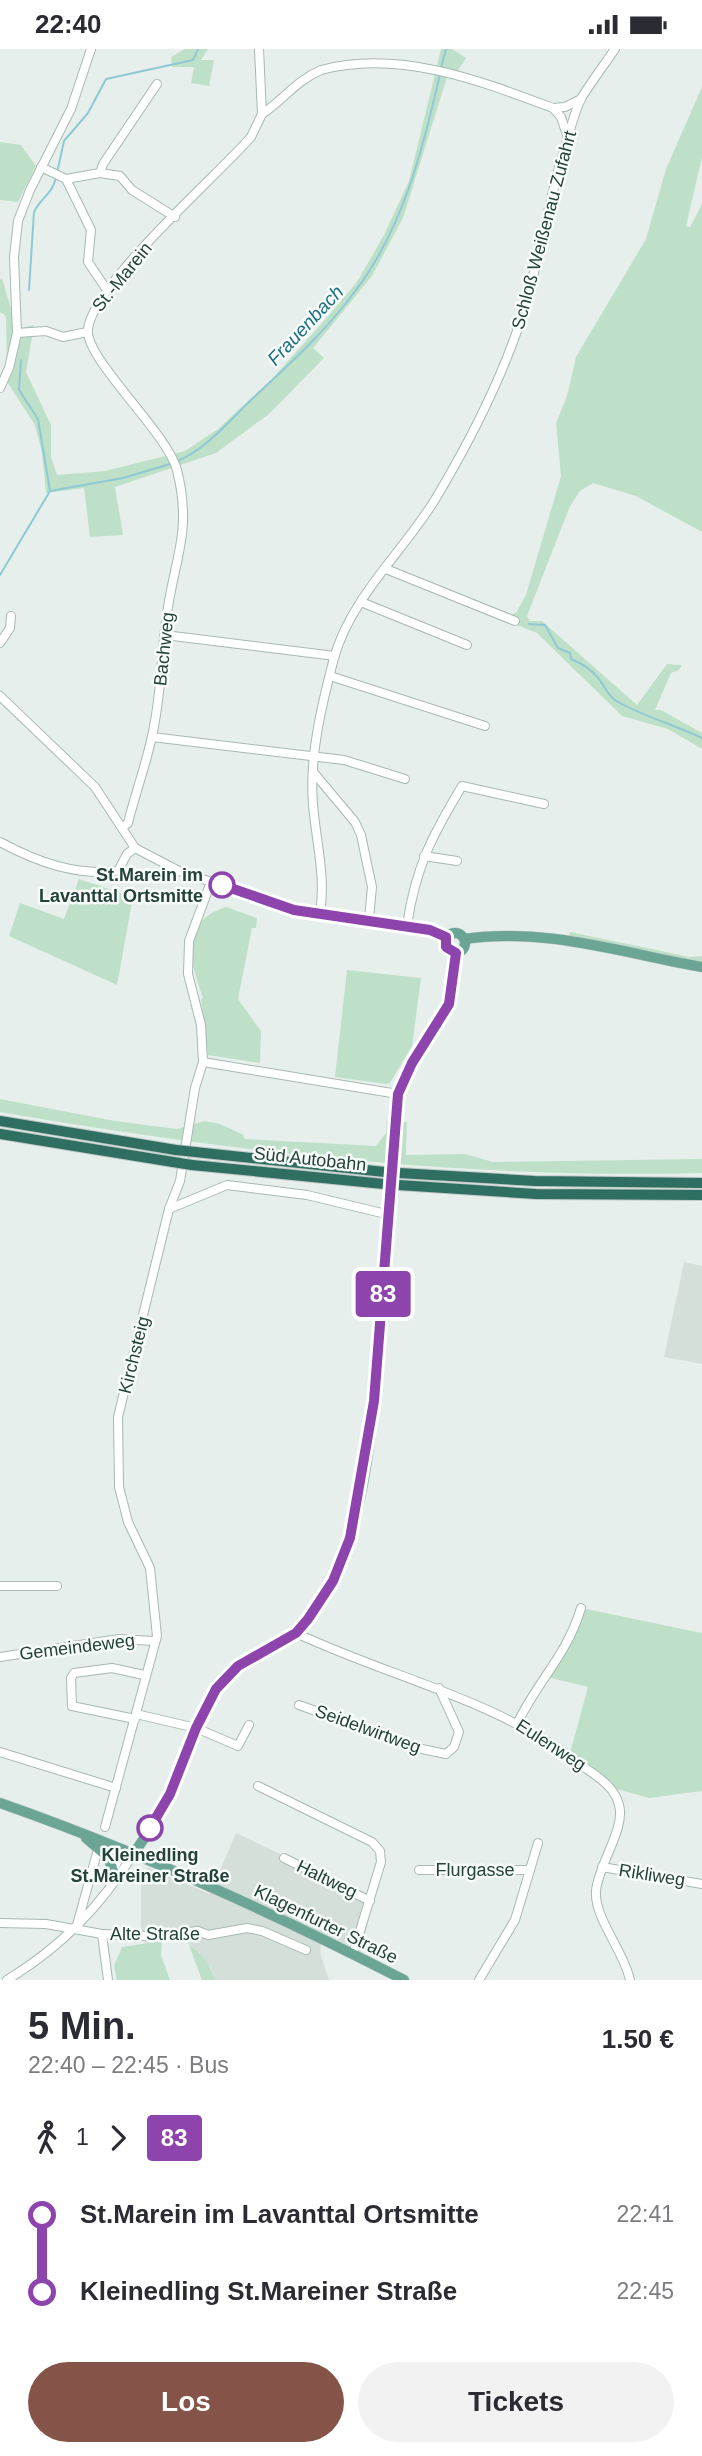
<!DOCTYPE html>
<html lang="de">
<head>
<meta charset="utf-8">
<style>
  :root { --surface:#fff; --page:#f2f2f3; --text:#2b2b33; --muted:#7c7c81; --accent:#855347 }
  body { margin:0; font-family:Arial,sans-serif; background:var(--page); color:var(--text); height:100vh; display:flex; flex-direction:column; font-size:26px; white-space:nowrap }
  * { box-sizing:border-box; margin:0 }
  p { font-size:23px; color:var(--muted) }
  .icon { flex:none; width:38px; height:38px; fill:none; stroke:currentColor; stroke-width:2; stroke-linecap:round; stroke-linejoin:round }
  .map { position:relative; height:1931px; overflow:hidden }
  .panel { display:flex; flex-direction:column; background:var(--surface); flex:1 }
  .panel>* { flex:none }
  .badge { padding:0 14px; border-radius:5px; font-size:24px; line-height:46px }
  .map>.badge { position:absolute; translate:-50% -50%; box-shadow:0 0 0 4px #fff }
  .legs { display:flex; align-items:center; gap:10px; height:77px; padding:0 28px; font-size:23px }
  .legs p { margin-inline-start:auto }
  .head { display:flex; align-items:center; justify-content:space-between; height:119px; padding:0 28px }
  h1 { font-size:38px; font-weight:800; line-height:52px }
  .cta { display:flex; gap:14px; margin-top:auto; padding:14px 28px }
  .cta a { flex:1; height:80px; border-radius:42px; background:var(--accent); color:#fff; font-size:28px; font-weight:800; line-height:80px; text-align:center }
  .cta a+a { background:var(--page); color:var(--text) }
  ul { padding:0 28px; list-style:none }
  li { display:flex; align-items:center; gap:24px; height:77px; font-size:26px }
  li i { display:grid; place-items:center; width:10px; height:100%; margin:0 9px; background:currentColor }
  li i::after { content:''; width:18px; height:18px; margin:-9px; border:5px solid; border-radius:50%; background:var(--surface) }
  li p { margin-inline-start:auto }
  li:first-child i { background:linear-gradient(#0000 50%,currentColor 0) }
  li:last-child i { background:linear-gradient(currentColor 50%,#0000 0) }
  .status { display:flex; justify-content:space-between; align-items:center; height:49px; padding:0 35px; background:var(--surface); direction:ltr }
  .status svg { height:19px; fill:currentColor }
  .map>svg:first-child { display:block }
</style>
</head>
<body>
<div class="status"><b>22:40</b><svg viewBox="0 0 49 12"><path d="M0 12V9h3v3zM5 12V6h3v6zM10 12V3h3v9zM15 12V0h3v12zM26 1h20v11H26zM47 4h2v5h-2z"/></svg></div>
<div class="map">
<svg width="702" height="1931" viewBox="0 0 702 1931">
  <rect width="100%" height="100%" fill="#e6efeb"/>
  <g fill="#d4dfda">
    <path d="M684,1213L702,1217V1315L664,1308Z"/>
    <path d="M236,1784L374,1850L361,1902L323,1884L320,1903L329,1931H215L211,1919L198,1902L189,1896L187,1889L145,1894L141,1877V1826L145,1827L147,1818L210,1845Z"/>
  </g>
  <g fill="#bfe0c8">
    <path d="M185,0H208L201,11H214L209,37L191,34L194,18H172L171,8Z"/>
    <path d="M441,0H452L466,9L455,26L448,25L403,169L372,227L313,299L324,309L269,365L216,404L115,438L123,486L90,488L84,439L46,444L42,404L35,376L7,333L6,267L0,263V231L2,229L12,263L21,279L34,276L26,323L51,376V408L57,426L105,422L185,402L218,380L272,330L322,274L357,233L384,186L409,132Z"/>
    <path d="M702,38V108L686,177L690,178L702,155V483L636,447L593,434L580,442L570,457L527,567L530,572H542L637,656L667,615L682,616L679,621L671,624L655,661H661L702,684V700L668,680L622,667L537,584L499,569L516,564L526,546L561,427L556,374L567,347L576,308L646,190L666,120Z"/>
    <path d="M0,93L21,96L36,117L18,153L0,151Z"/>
    <path d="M79,830L133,848L117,936L9,887L20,854L64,870Z"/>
    <path d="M226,858L257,869L256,879H252L238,950L261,982L260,1014L208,1006L201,950L203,949C190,913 178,873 226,858Z"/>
    <path d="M570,883L690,908L702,907V923L566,896Z"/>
    <path d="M347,921L421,929L412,997L390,1034L386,1035L335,1028Z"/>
    <path d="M0,1050L115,1072L177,1080L204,1072L220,1075L242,1085L245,1090L376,1097L386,1084L387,1072L407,1073L406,1106L465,1105L493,1113L702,1110V1124C466,1130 232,1103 0,1063Z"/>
    <path d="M581,1559L702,1584V1742L649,1749L617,1740L570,1704L588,1638L547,1628Z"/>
    <path d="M162,1892L161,1906L170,1931H117L114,1917L122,1898Z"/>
    <path d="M189,1896C203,1904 210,1916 215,1931H202Z"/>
  </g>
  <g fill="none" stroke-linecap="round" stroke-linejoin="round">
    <g stroke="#8ec9d4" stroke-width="2">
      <path d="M441,19L446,0"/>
      <path d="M57,124L64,92L88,64L106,30L193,11L198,0"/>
      <path d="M29,241L34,163C41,148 51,147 56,129"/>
      <path d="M175,413C206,401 230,371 253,349C290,315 326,282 356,241C403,179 423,100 440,25"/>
      <path d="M50,442L123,429L170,415"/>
      <path d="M0,526L50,442L38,370L19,341L21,311"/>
      <path d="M529,575L545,576L558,599L570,604L571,610C581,614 591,620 598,629C605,637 608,648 618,653C645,668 675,676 702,689"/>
    </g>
    <defs>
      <g id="minor">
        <path d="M553,59L561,68L567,86"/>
        <path d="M262,65C283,51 297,31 321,21C399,0 481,32 553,59L565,58L581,50"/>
        <path d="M41,118L66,130L91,181L88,213L107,241"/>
        <path d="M100,124L120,127L132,141L175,168"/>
        <path d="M66,130L100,124L103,115L157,35"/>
        <path d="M17,284L46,282L63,288L87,283"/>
        <path d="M0,339L9,319L17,284L14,208L18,172L30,141L71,60L91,0"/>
        <path d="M386,520L515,572"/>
        <path d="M361,553L467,596"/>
        <path d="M165,586L335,607"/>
        <path d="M0,594L10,579L11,567"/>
        <path d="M330,627L485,677"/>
        <path d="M0,647L95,738L135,799L179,822L294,861L397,874L446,888"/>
        <path d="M152,688L344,711L405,730"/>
        <path d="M314,724L355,773L361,786L372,838L369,870"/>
        <path d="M123,778L128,774C135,745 146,716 152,687C161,649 161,610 166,572C173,511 193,486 177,421C167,383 84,309 88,280C93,235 216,128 251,88L262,65L259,0"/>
        <path d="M0,793C37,813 76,827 118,822L127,805L135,799"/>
        <path d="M424,807L457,812"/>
        <path d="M320,865C326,827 316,793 313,755C309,707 322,655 334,609C351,548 404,502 436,449C467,397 497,339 517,282C538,223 546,159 565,98C570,82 574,63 582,48C592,32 604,16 615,0"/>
        <path d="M407,876C416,817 432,787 462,737L544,755"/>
        <path d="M203,1013L398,1045"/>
        <path d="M169,1160L227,1136L307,1146L390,1166"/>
        <path d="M0,1537H57"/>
        <path d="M296,1584C394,1630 497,1650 584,1718C598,1728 615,1738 619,1756C626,1779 598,1816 596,1842C594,1869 624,1902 630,1931"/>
        <path d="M0,1608L119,1590L154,1592"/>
        <path d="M299,1656L422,1700L446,1705L454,1698L459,1683L439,1639"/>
        <path d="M136,1665L196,1679L238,1697L249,1676"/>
        <path d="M135,1670L72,1657L71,1629L74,1624L112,1619L144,1626"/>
        <path d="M518,1673C539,1630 567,1606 581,1559"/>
        <path d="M0,1703L116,1739"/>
        <path d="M258,1737L372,1793L380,1802L381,1813L353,1905"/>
        <path d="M105,1778L157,1587L150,1519L128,1473L119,1438L118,1368L169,1160L180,1132L195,1039L203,1013L201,976L188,925L189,892L211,833"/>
        <path d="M284,1809L370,1852"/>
        <path d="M602,1818L702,1835"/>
        <path d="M419,1821H530"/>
        <path d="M113,1822L119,1809L132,1804"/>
        <path d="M0,1874L46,1875L102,1885L148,1887L198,1882L208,1886L247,1879L262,1882L306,1901"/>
        <path d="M77,1876L97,1804"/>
        <path d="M102,1885L108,1931"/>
        <path d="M7,1931C61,1898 100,1858 134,1804"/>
        <path d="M479,1931L515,1871L538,1794"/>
      </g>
      <g id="major">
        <circle cx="455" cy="894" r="10"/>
        <path d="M464,890C545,878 623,904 702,918"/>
        <path d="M0,1754C140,1803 272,1863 404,1931"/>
        <path d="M86,1789L108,1808L113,1822"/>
        <path d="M134,1804C149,1783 165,1759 175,1735C188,1704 196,1672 215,1643C242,1600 292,1599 319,1556C367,1479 372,1378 379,1289C386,1208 390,1127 398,1045L412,1014L449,955L456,904"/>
      </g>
      <g id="highway">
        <path d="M0,1072L176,1101"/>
        <path d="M0,1085L173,1113"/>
        <path d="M195,1103L385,1123"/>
        <path d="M192,1116L384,1135"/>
        <path d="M399,1124L535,1132L702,1134"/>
        <path d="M398,1136L536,1145L702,1146"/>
      </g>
    </defs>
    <use href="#minor" stroke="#a8b8b2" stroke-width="10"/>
    <use href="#major" stroke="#c2cac8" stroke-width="11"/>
    <use href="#highway" stroke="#c2cac8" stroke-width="12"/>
    <use href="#minor" stroke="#fff" stroke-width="8"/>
    <use href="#major" stroke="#6aa596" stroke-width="10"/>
    <use href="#highway" stroke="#2f6f62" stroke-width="10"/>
    <defs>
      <g id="highway-bridge">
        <path d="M176,1101L195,1103"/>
        <path d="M173,1113L192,1116"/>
        <path d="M385,1123L399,1124"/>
        <path d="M384,1135L398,1136"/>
      </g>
    </defs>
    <use href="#highway-bridge" stroke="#c2cac8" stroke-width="12" stroke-linecap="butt"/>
    <use href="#highway-bridge" stroke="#2f6f62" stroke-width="10"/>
  </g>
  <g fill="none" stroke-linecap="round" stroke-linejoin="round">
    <defs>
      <path id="line-1" d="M150,1779L170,1745L196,1679L216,1640L238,1617L296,1584L308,1570L333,1532L350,1489L374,1352L398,1045L412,1014L449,955L456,904L446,898V888L430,881L294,861L222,836"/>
    </defs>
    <use href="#line-1" stroke="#fff" stroke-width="16"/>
    <use href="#line-1" stroke="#8e44ad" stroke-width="10"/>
  </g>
  <g fill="#fff" stroke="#8e44ad" stroke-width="3.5">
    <circle cx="222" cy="836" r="12"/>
    <circle cx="150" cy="1779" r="12"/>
  </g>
  <g text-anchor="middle" stroke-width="5" stroke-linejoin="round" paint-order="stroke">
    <g font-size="18" fill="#24423a" stroke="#f7fbf9">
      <text transform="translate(544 181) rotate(-75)" y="6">Schloß Weißenau Zufahrt</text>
      <text transform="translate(122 228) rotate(-51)" y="6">St.-Marein</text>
      <text transform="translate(164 600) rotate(-84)" y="6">Bachweg</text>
      <text transform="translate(310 1110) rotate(6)" y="6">Süd Autobahn</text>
      <text transform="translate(134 1306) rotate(-76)" y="6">Kirchsteig</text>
      <text transform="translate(77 1598) rotate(-7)" y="6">Gemeindeweg</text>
      <text transform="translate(368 1680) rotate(20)" y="6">Seidelwirtweg</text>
      <text transform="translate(551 1696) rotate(33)" y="6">Eulenweg</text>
      <text x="475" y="1827">Flurgasse</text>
      <text transform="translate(652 1826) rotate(9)" y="6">Rikliweg</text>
      <text transform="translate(327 1830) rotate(26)" y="6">Haltweg</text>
      <text transform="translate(326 1875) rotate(26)" y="6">Klagenfurter Straße</text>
      <text x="155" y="1891">Alte Straße</text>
    </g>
    <g font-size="18" font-weight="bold" fill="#24423a" stroke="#f7fbf9" text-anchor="end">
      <text x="203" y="832">St.Marein im<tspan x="203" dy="21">Lavanttal Ortsmitte</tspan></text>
      <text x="150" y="1812" text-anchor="middle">Kleinedling<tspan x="150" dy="21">St.Mareiner Straße</tspan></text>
    </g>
    <g font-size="19" font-style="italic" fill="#1c6f80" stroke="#f7fbf9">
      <text transform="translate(305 276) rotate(-47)" y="7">Frauenbach</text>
    </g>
  </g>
</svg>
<b class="badge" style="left:383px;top:1245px;background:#8e44ad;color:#fff">83</b>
</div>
<section class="panel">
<div class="head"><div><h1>5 Min.</h1><p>22:40 – 22:45 · Bus</p></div><b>1.50 €</b></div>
<div class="legs"><svg class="icon" aria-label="walk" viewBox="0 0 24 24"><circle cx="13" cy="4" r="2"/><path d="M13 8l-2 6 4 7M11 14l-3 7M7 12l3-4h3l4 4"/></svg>1<svg class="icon" aria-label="forward" viewBox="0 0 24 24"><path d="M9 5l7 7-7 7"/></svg><b class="badge" style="background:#8e44ad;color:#fff">83</b></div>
<ul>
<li><i style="color:#8e44ad"></i><b>St.Marein im Lavanttal Ortsmitte</b><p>22:41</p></li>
<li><i style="color:#8e44ad"></i><b>Kleinedling St.Mareiner Straße</b><p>22:45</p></li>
</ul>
<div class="cta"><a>Los</a><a>Tickets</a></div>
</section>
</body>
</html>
